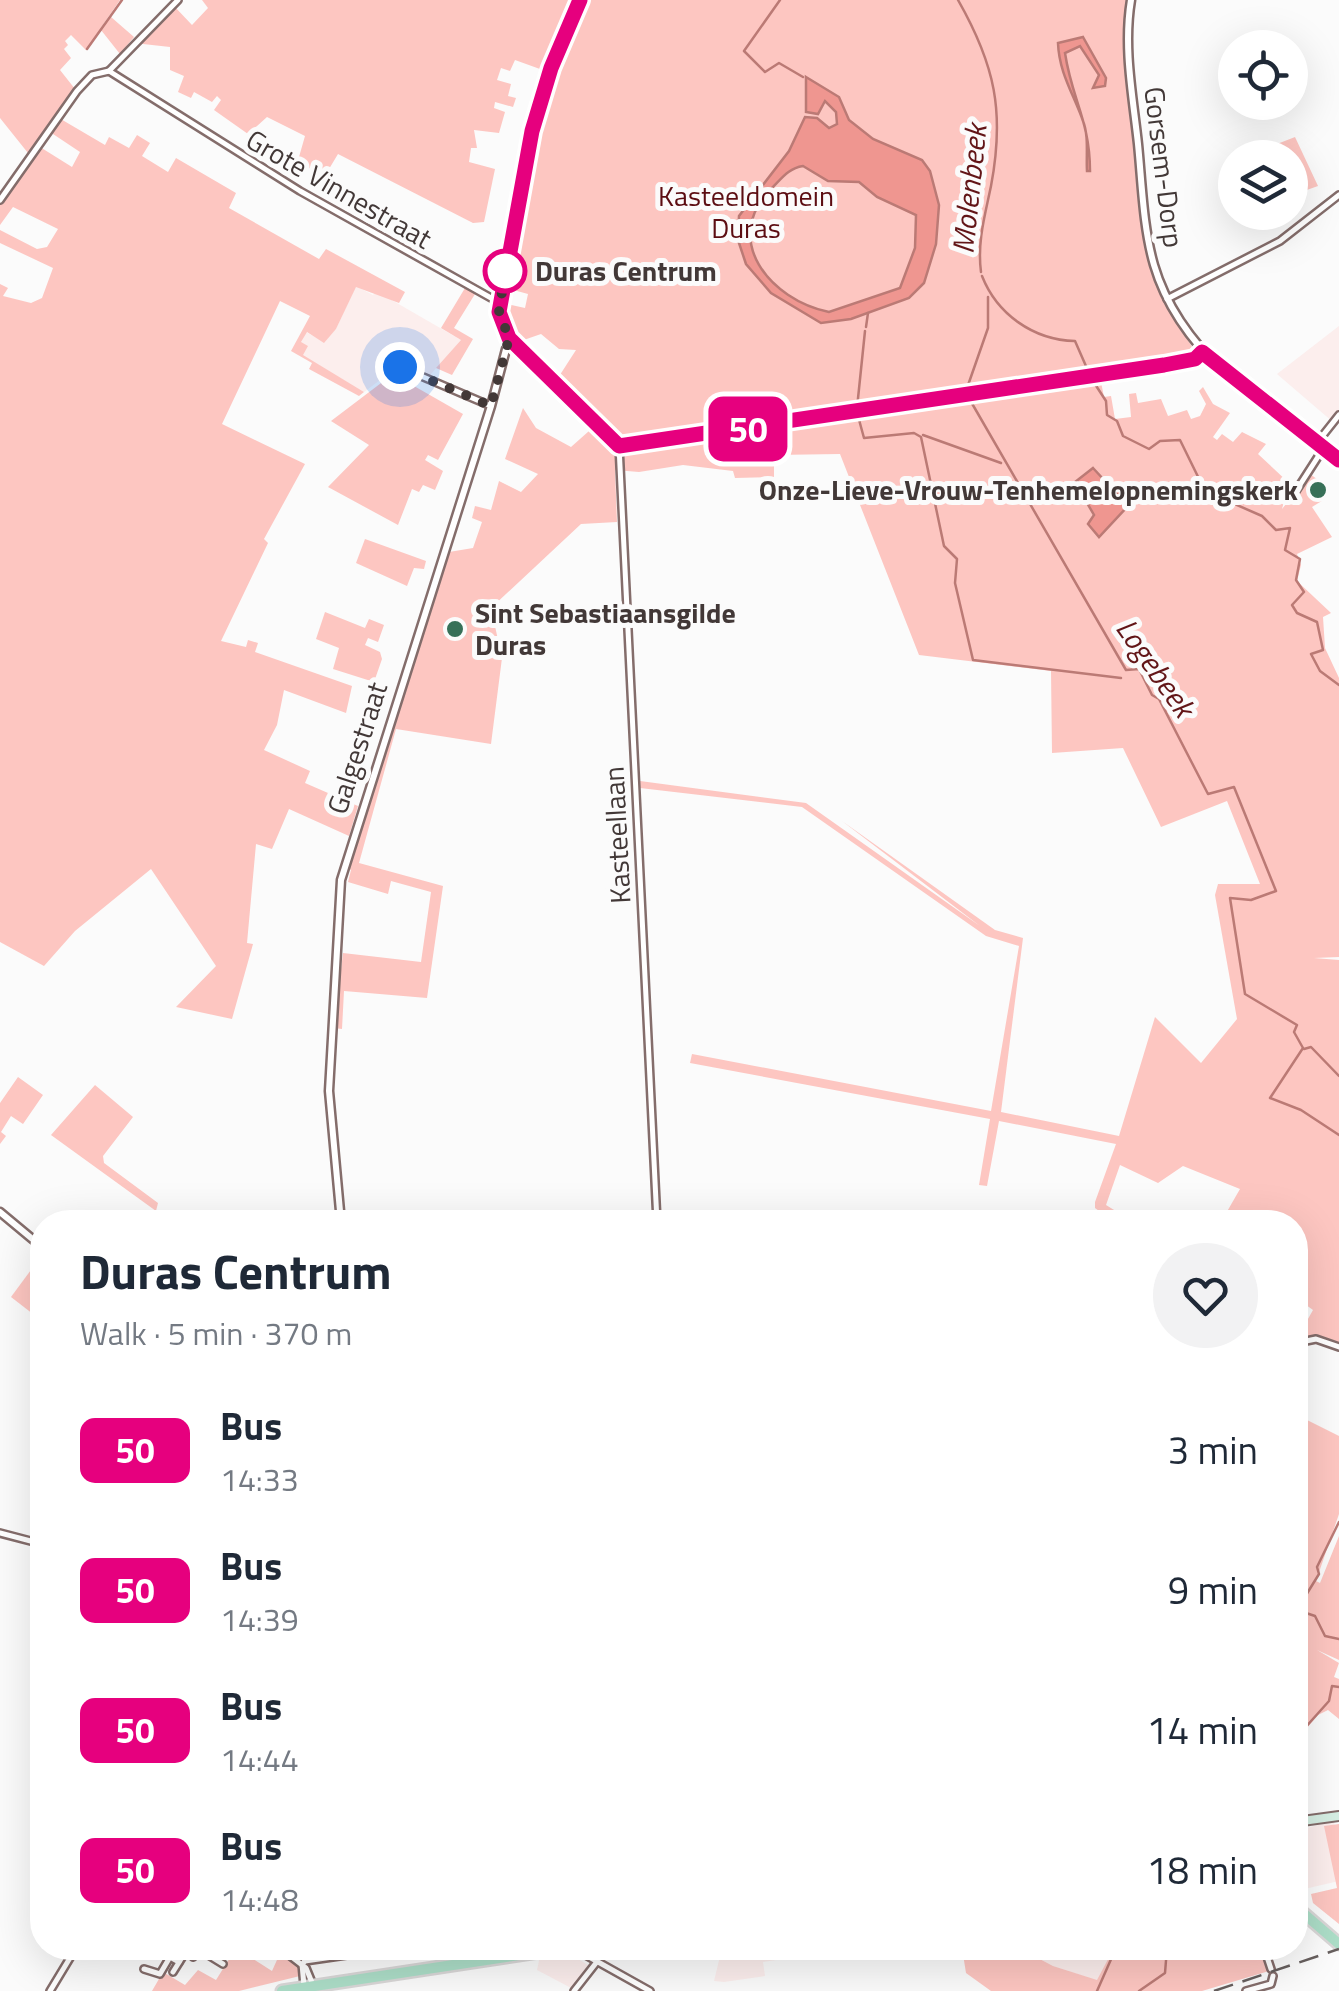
<!DOCTYPE html>
<html lang="en">
<head>
<meta charset="utf-8">
<style>
  :root { --surface:#fff; --page:#f2f2f3; --text:#1f2937; --muted:#747a83 }
  body { margin:0; font-family:"Titillium Web",sans-serif; background:var(--page); color:var(--text); height:100vh; display:flex; flex-direction:column; font-size:38px; white-space:nowrap }
  * { box-sizing:border-box; margin:0 }
  p { font-size:32px; color:var(--muted) }
  .icon { flex:none; width:55px; height:55px; fill:none; stroke:currentColor; stroke-width:2; stroke-linecap:round; stroke-linejoin:round }
  .map { position:relative; flex:1; overflow:hidden }
  .sheet { position:absolute; left:30px; top:1210px; width:1278px; height:750px; display:flex; flex-direction:column; background:var(--surface); border-radius:40px; box-shadow:0 10px 40px #0002 }
  .sheet>* { flex:none }
  .badge { padding:0 20px; border-radius:15px; font-size:35px; line-height:65px }
  .tools { position:absolute; left:1218px; top:30px; display:grid; gap:20px }
  .tools a { display:grid; place-items:center; width:90px; height:90px; border-radius:50%; background:var(--surface); box-shadow:0 10px 40px #0002; font-size:50px }
  .you { position:absolute; width:50px; height:50px; margin:-25px; border:8px solid #fff; border-radius:50%; background:#1a73e8; box-shadow:0 0 0 15px #1a73e833 }
  .map>.badge { position:absolute; translate:-50% -50%; box-shadow:0 0 0 5px #fff }
  .round { display:grid; place-items:center; flex:none; width:105px; height:105px; border-radius:52px; background:var(--page) }
  .head { display:flex; align-items:center; justify-content:space-between; height:170px; padding:0 50px }
  h1 { font-size:48px; font-weight:700; line-height:75px }
  ul { padding:0; list-style:none }
  li { display:flex; align-items:center; gap:30px; height:140px; padding:0 50px }
  li div { flex:1 }
  li b { display:block; font-size:38px }
  li em { font-style:normal }
  li .badge { min-width:110px; font-weight:700; text-align:center }
  .map>svg:first-child { display:block }
</style>
</head>
<body>
<div class="map">
<svg width="1339" height="1991" viewBox="0 0 1339 1991">
  <rect width="100%" height="100%" fill="#fbfbfb"/>
  <g fill="#fceeed">
    <path d="M356,286L373,295L376,291L461,340L430,375L400,365L364,392L302,355L301,342L306,332L324,342L336,329Z"/>
    <path d="M1339,326V415L1333,422L1277,374Z"/>
    <path d="M1334,1821L1339,1881L1300,1890L1295,1885V1831Z"/>
    <path d="M722,1948H821L822,1953L763,1962L765,1976L724,1982L714,1981Z"/>
    <path d="M1019,1948H1114L1098,1981L1053,1966Z"/>
    <path d="M567,1952L591,1967L573,1989L537,1970L540,1956Z"/>
  </g>
  <g fill="#fdc6c1">
    <path d="M0,0H120L100,29L111,17L134,37L120,54L101,30L86,50L71,35L65,41L68,45L64,49L71,58L60,70L75,89L28,153L0,118Z"/>
    <path d="M202,0H1127L1124,49L1149,262L1160,295L1194,350L1192,355L830,413L832,420L1100,377L1104,397L1111,396L1115,419L1131,417L1129,394L1136,393L1138,403L1161,399L1168,416L1187,410L1191,419L1200,416L1206,404L1199,391L1203,387L1213,404L1230,413L1213,437L1217,440L1222,434L1233,442L1242,432L1266,444L1258,454L1289,483L1282,509L1310,474L1325,485L1309,491L1312,495L1321,491L1325,499L1312,507L1332,537L1297,554L1301,565L1297,581L1331,613L1323,617L1325,648L1339,678V957L1314,958L1339,960V1345L1314,1337L1295,1342L1313,1310L1295,1297V1222H1221L1240,1189L1183,1166L1158,1183L1120,1165L1106,1205L1127,1218L1114,1222L1095,1208V1202L1116,1144L999,1121L987,1186L979,1185L990,1119L690,1063L692,1054L991,1111L1019,946L986,936L802,807L640,788V781L806,803L980,926L842,821L995,930L1023,938L1001,1112L1119,1136L1155,1017L1201,1063L1237,1019L1215,895L1218,884H1260L1227,801L1161,827L1123,748L1052,753L1051,671L919,655L840,454L774,455V477L735,478L733,471L683,465L639,472L615,470L617,522L581,524L491,608L502,658L491,744L396,729L359,863L443,886L427,998L344,991L342,1029L334,1028L343,953L421,962L431,892L391,881L388,894L348,882L351,870L347,868L449,552L473,548L482,522L472,518L475,506L491,510L499,481L521,492L538,474L505,459L523,408L536,428L571,447L598,423L556,381L576,350L559,349L541,334L518,342L503,313V303L525,308L528,294L506,288L531,140L551,73L515,60L510,71L501,68L497,80L511,84L508,96L516,98L513,107L495,102L494,108L505,112L499,133L474,130L477,148H471L469,162L495,169L484,222L473,223L338,154L326,174L297,164L305,136L267,117L248,134L214,110L221,100L217,96L212,102L194,92L191,98L178,92L184,76L170,70V47L134,43L174,6L192,25L208,8Z"/>
    <path d="M59,118L105,145L109,137L129,148L137,135L150,143L142,156L168,172L176,158L236,193L229,208L319,259L326,249L405,292L399,303L356,287L336,329L324,343L307,332L301,342L308,346L303,355L364,392L359,396L309,369L312,363L291,351L310,316L280,301L222,424L305,464L264,539L268,543L221,641L246,647L248,640L258,643L255,652L352,686L346,713L284,690L277,725L264,750L310,771L305,783L358,806L349,836L289,809L272,849L256,844L247,943L253,944L232,1019L176,1007L216,966L151,869L75,931L44,966L0,942V284L8,288L3,296L31,303L42,298L53,268L0,243V230L37,249L47,247L58,229L13,207L0,225V204L40,147L72,167L80,152L50,132Z"/>
    <path d="M1295,137L1318,186L1290,196V158L1244,157Z"/>
    <path d="M465,288L475,294L454,328L473,339L452,375L436,368L461,340L441,328Z"/>
    <path d="M393,374L463,414L438,460L428,455L425,460L443,471L435,490L423,485L419,492L412,489L398,525L328,487L369,445L331,421Z"/>
    <path d="M365,539L426,561L424,569L414,568L407,586L356,563Z"/>
    <path d="M325,612L365,628L369,619L384,625L378,642L368,638L365,645L380,652L382,659L374,682L333,669L339,648L316,639Z"/>
    <path d="M18,1077L43,1095L23,1124L11,1116L1,1132L6,1136L0,1144V1103Z"/>
    <path d="M95,1085L133,1117L103,1156L104,1163L158,1203L156,1211L51,1135Z"/>
    <path d="M42,1255V1321L11,1297Z"/>
    <path d="M1297,1415L1339,1436V1514L1316,1581L1320,1583L1339,1536V1660L1317,1650L1339,1663L1334,1677L1339,1679V1719L1328,1710L1318,1715L1295,1742V1600L1301,1590L1295,1584Z"/>
    <path d="M1339,1824V1924L1313,1903L1311,1894L1337,1888L1324,1826Z"/>
    <path d="M236,1948L272,1971L281,1951L298,1966L300,1976L239,1991H152L163,1972L185,1985L198,1970L216,1980Z"/>
    <path d="M962,1948H1019L1053,1966L1097,1980L1114,1948L1134,1954L1137,1948H1263L1269,1971L1202,1991H991L966,1973Z"/>
  </g>
  <g fill="#ef9690" stroke="#bb7a75" stroke-width="2.5" fill-rule="evenodd">
    <path d="M1083,37L1106,78L1105,86L1093,88L1099,75L1080,46L1065,53C1072,100 1090,121 1090,171H1087C1086,155 1089,136 1083,121C1074,95 1059,73 1058,43Z"/>
    <path d="M806,77L839,97L849,120L873,139L922,160L930,171L939,205L936,244L924,283L909,298L851,319L821,323L771,293L746,264L738,240L739,216L789,151L805,117L817,118L829,128L837,124L836,112L825,101L818,114L806,112ZM803,166L828,181L859,182L877,197L916,215L915,248L900,288L829,312C770,300 720,239 772,188C782,178 789,168 803,166Z"/>
    <path d="M1093,468L1128,506L1099,537L1088,524L1094,515L1075,482Z"/>
  </g>
  <g fill="none" stroke-linecap="round" stroke-linejoin="round">
    <g stroke="#bb7a75" stroke-width="2.5">
      <path d="M780,0L744,51L765,72L779,63L803,77"/>
      <path d="M958,0C995,65 1005,112 991,186C985,215 977,242 981,272"/>
      <path d="M87,49L122,0"/>
      <path d="M982,276C997,314 1033,340 1075,341L1089,373"/>
      <path d="M866,327L868,313"/>
      <path d="M1091,378L1106,401L1107,415L1117,421L1123,436L1149,449L1160,441L1180,440L1205,491L1262,516L1276,530L1290,528L1285,550L1300,559L1296,580L1304,592L1292,605L1297,613L1317,622L1323,650L1311,654L1320,671L1339,685"/>
      <path d="M966,391L988,328V297"/>
      <path d="M970,400L1126,670L1139,669L1152,695L1159,699L1208,794L1234,787L1276,891L1251,900L1230,898L1245,994L1297,1025L1294,1032L1303,1048L1270,1098L1301,1110L1339,1135"/>
      <path d="M857,408L865,331"/>
      <path d="M858,416L864,438L914,433L921,437L944,546L957,559L955,583L973,660L1121,678"/>
      <path d="M923,435L1001,463"/>
      <path d="M1304,1049L1311,1047L1339,1076"/>
      <path d="M1303,1612L1315,1616L1325,1636L1339,1639"/>
      <path d="M1295,1613L1319,1574L1317,1567L1339,1522"/>
      <path d="M1295,1739L1329,1701L1332,1686L1339,1687"/>
      <path d="M1097,1991L1116,1948"/>
      <path d="M1139,1991L1165,1973L1167,1948"/>
    </g>
    <defs>
      <g id="minor">
        <path d="M109,71L178,0"/>
        <path d="M0,200L77,91L92,75L109,71L300,191L500,303"/>
        <path d="M1167,299L1280,241L1339,195"/>
        <path d="M509,338L614,442L625,448L1189,361L1202,352"/>
        <path d="M393,372L400,367L491,406"/>
        <path d="M1316,444L1339,415"/>
        <path d="M619,446L657,1222"/>
        <path d="M1296,491L1323,449"/>
        <path d="M1295,1422L1301,1342L1316,1339L1339,1347"/>
        <path d="M0,1533L42,1544"/>
        <path d="M197,1948L223,1964"/>
        <path d="M280,1948L306,1968L313,1985"/>
        <path d="M573,1948L650,1991"/>
        <path d="M1264,1948L1271,1969"/>
        <path d="M193,1957L198,1948"/>
        <path d="M305,1961L395,1948"/>
        <path d="M304,1962L314,1948"/>
        <path d="M302,1964L304,1986"/>
        <path d="M144,1969L160,1974L170,1957L179,1962"/>
        <path d="M173,1972L188,1948"/>
        <path d="M50,1991L76,1948"/>
        <path d="M574,1991L596,1963"/>
        <path d="M1246,1991L1271,1984L1273,1976"/>
      </g>
      <g id="tertiary">
        <path d="M1131,0C1123,48 1133,97 1138,144C1142,184 1143,227 1154,265C1180,354 1266,410 1339,460"/>
        <path d="M0,1212L42,1247"/>
        <path d="M341,1222L329,1091L341,880L491,406L509,338L500,320V303L531,131L580,0"/>
      </g>
      <path id="secondary" d="M1295,1822L1339,1816"/>
      <g id="primary">
        <path d="M1295,1906L1339,1944"/>
        <path d="M282,1991L565,1948"/>
      </g>
    </defs>
    <use href="#minor" stroke="#846d6b" stroke-width="10"/>
    <use href="#tertiary" stroke="#846d6b" stroke-width="11"/>
    <use href="#secondary" stroke="#846d6b" stroke-width="12"/>
    <use href="#primary" stroke="#d9d7d7" stroke-width="15"/>
    <use href="#minor" stroke="#fff" stroke-width="5"/>
    <use href="#tertiary" stroke="#fff" stroke-width="6"/>
    <use href="#secondary" stroke="#d6eee3" stroke-width="8"/>
    <use href="#primary" stroke="#acddc7" stroke-width="10"/>
    <path stroke="#675f5e" stroke-width="2.5" stroke-dasharray="20 10" stroke-linecap="butt" d="M1214,1991L1339,1949"/>
  </g>
  <g fill="none" stroke-linecap="round" stroke-linejoin="round">
    <defs>
      <path id="line" d="M580,0L551,68L532,131L499,312L509,338L619,446L1164,365L1195,359L1202,352L1339,460"/>
    </defs>
    <use href="#line" stroke="#fff" stroke-width="22"/>
    <use href="#line" stroke="#e6007e" stroke-width="15"/>
    <path stroke="#423837" stroke-width="10" stroke-dasharray="0 18" d="M400,367L491,406L509,338L499,312L505,271"/>
  </g>
  <circle fill="#fff" stroke="#e6007e" stroke-width="5" cx="505" cy="271" r="20"/>
  <g fill="#377058" stroke="#fbfbfb" stroke-width="4">
    <circle cx="1318" cy="490" r="10"/>
    <circle cx="455" cy="629" r="10"/>
  </g>
  <g text-anchor="middle" stroke-width="10" stroke-linejoin="round" paint-order="stroke">
    <g font-size="28" fill="#423837" stroke="#fbfbfb">
      <text transform="translate(1164 167) rotate(83)" y="10">Gorsem-Dorp</text>
      <text transform="translate(339 189) rotate(30)" y="10">Grote Vinnestraat</text>
      <text transform="translate(357 748) rotate(-72)" y="10">Galgestraat</text>
      <text transform="translate(617 835) rotate(-93)" y="10">Kasteellaan</text>
    </g>
    <g font-size="28" fill="#5c0d12" stroke="#fbfbfb">
      <text x="746" y="206">Kasteeldomein<tspan x="746" dy="32">Duras</tspan></text>
    </g>
    <g font-size="28" font-weight="bold" fill="#423837" stroke="#fbfbfb" text-anchor="start">
      <text x="535" y="281">Duras Centrum</text>
    </g>
    <g font-size="28" font-weight="bold" fill="#423837" stroke="#fbfbfb" text-anchor="end">
      <text x="1298" y="500">Onze-Lieve-Vrouw-Tenhemelopnemingskerk</text>
      <text x="475" y="623" text-anchor="start">Sint Sebastiaansgilde<tspan x="475" dy="32">Duras</tspan></text>
    </g>
    <g font-size="30" font-style="italic" fill="#621517" stroke="#fbfbfb">
      <text transform="translate(970 189) rotate(-84)" y="10">Molenbeek</text>
      <text transform="translate(1155 668) rotate(55)" y="10">Logebeek</text>
    </g>
  </g>
</svg>
<div class="tools">
<a><svg class="icon" aria-label="locate" viewBox="0 0 24 24"><circle cx="12" cy="12" r="6"/><path d="M12 2v4M12 18v4M2 12h4M18 12h4"/></svg></a>
<a><svg class="icon" aria-label="layers" viewBox="0 0 24 24"><path d="M12 4l9 5-9 5-9-5zM3 14l9 5 9-5"/></svg></a>
</div>
<div class="you" style="left:400px;top:367px"></div>
<b class="badge" style="left:748px;top:429px;background:#e6007e;color:#fff">50</b>
<section class="sheet">
<div class="head"><div><h1>Duras Centrum</h1><p>Walk · 5 min · 370 m</p></div><a class="round"><svg class="icon" aria-label="heart" viewBox="0 0 24 24"><path d="M12 20l-8-8c-3-5 5-10 8-4 3-6 11-1 8 4z"/></svg></a></div>
<ul>
<li><span class="badge" style="background:#e6007e;color:#fff">50</span><div><b>Bus</b><p>14:33</p></div><em>3 min</em></li>
<li><span class="badge" style="background:#e6007e;color:#fff">50</span><div><b>Bus</b><p>14:39</p></div><em>9 min</em></li>
<li><span class="badge" style="background:#e6007e;color:#fff">50</span><div><b>Bus</b><p>14:44</p></div><em>14 min</em></li>
<li><span class="badge" style="background:#e6007e;color:#fff">50</span><div><b>Bus</b><p>14:48</p></div><em>18 min</em></li>
</ul>
</section>
</div>
</body>
</html>
